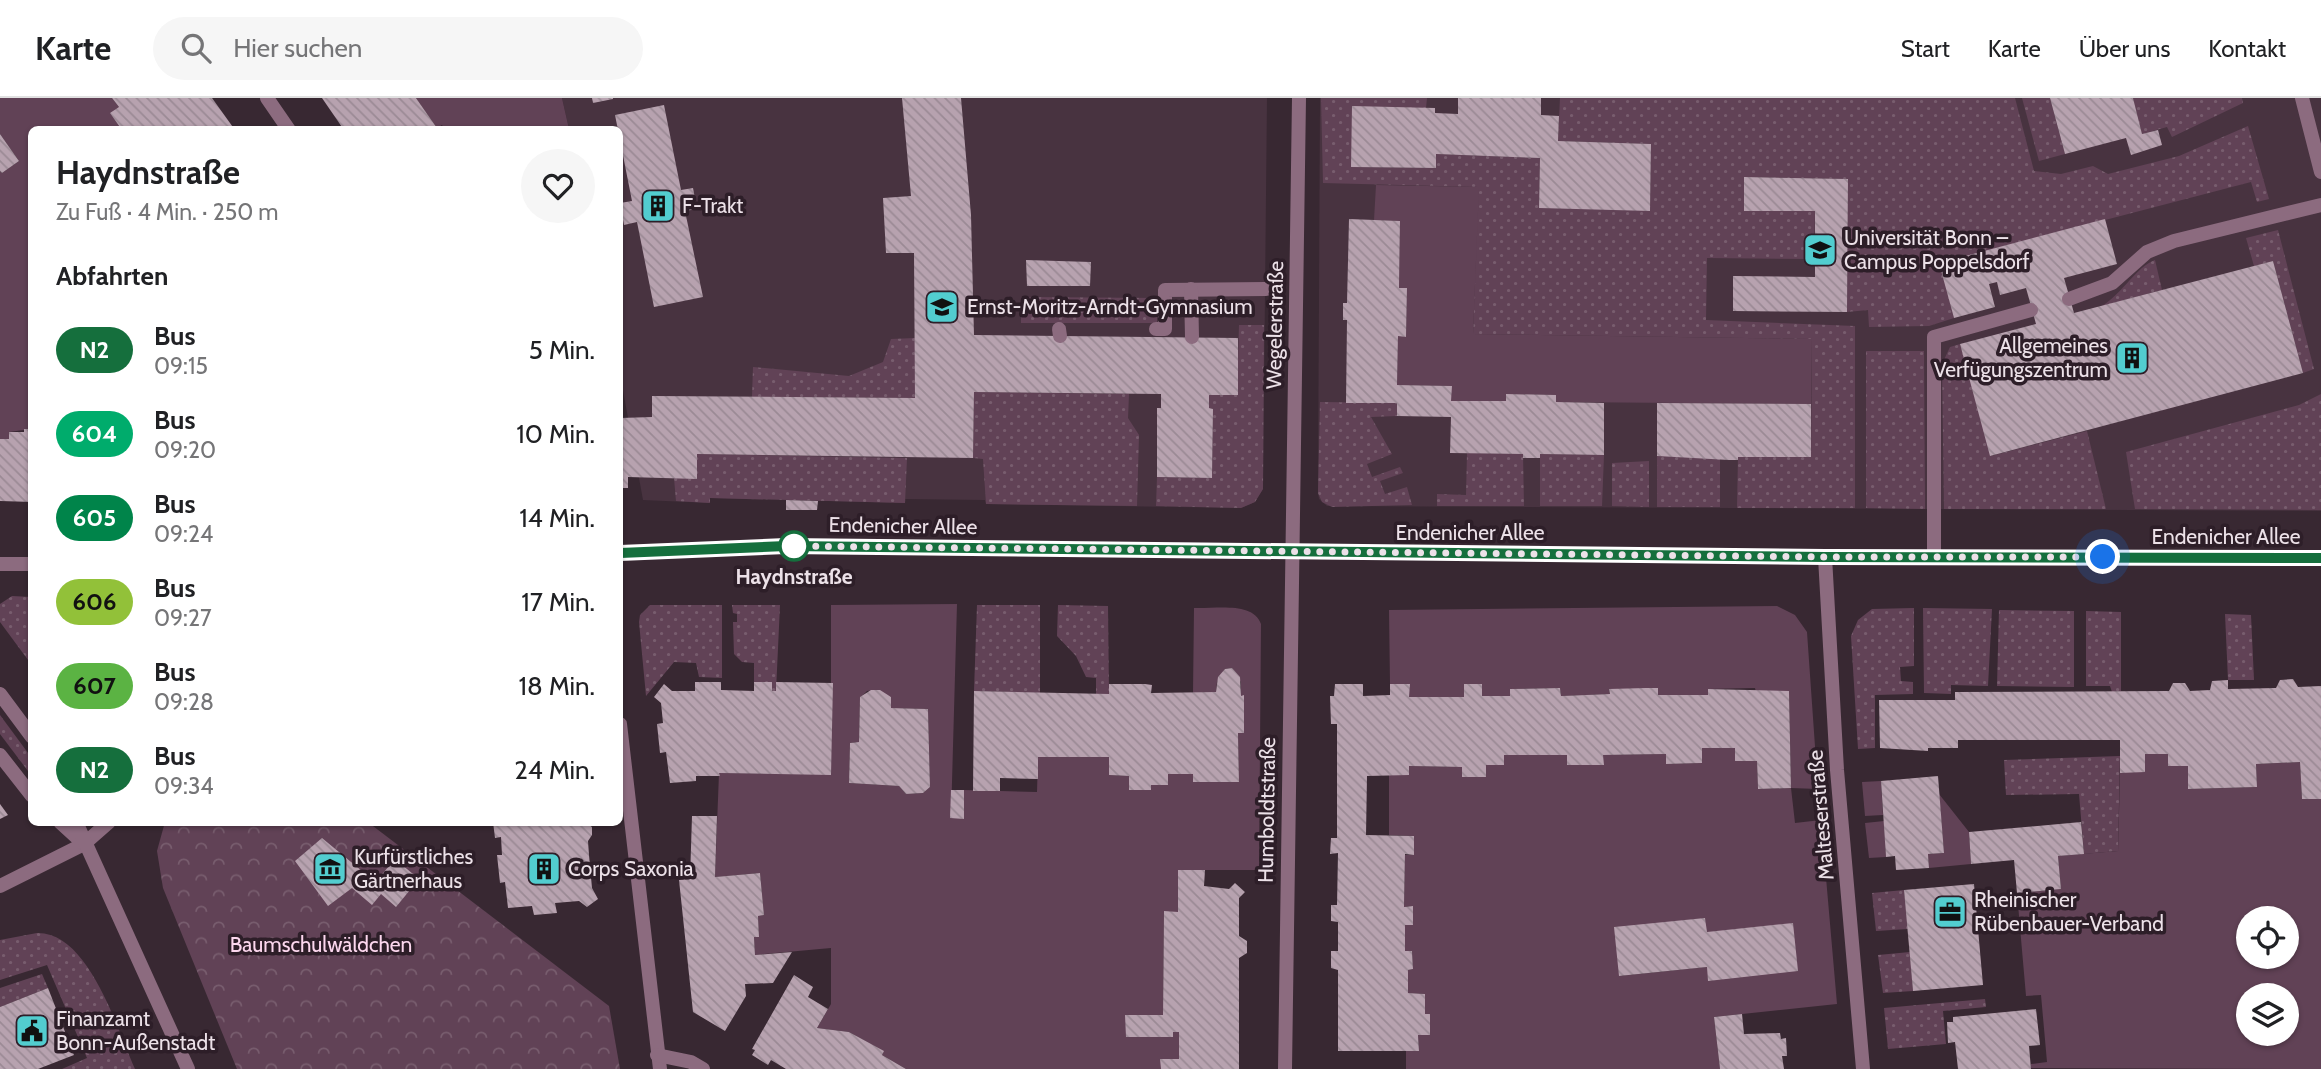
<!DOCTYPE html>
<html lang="de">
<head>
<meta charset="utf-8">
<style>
  :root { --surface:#fff; --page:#f6f6f6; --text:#202124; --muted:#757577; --line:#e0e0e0 }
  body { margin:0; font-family:Cabin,sans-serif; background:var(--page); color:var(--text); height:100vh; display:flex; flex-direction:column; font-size:26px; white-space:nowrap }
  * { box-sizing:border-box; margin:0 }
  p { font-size:23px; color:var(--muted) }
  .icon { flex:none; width:38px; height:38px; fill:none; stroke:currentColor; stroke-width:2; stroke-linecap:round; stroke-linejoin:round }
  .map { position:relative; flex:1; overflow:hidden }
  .drawer { position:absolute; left:28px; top:28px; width:595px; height:700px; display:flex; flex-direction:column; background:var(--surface); border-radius:10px; box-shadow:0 2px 5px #0004 }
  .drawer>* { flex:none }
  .badge { padding:0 14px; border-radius:23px; font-size:24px; line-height:46px }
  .buttons { position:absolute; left:2236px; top:808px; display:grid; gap:14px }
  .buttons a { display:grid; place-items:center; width:63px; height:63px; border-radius:50%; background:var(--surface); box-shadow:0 2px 5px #0004; font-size:35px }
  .you { position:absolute; width:35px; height:35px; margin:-18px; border:5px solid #fff; border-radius:50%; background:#1a73e8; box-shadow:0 0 0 10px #1a73e833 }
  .map>.badge { position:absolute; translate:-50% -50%; box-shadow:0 0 0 4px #fff }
  h2 { padding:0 28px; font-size:26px; line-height:63px }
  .round { display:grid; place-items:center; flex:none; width:74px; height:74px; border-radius:37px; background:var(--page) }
  .summary { display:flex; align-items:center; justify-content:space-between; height:119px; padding:0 28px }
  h1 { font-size:33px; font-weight:800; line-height:52px }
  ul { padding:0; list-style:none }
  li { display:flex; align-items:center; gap:21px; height:84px; padding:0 28px }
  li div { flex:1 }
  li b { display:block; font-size:26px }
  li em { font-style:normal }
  li .badge { min-width:77px; font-weight:700; text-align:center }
  header { display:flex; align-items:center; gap:42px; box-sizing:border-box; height:98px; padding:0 35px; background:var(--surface); border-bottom:2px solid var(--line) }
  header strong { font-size:33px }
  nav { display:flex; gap:38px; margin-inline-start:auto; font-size:24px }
  .search { width:490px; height:63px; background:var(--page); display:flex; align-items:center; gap:18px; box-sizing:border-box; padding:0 24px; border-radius:38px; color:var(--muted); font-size:26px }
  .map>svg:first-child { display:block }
</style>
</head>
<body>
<header>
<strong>Karte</strong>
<div class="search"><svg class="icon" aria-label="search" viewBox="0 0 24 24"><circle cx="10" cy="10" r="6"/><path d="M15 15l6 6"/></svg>Hier suchen</div>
<nav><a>Start</a><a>Karte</a><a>Über uns</a><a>Kontakt</a></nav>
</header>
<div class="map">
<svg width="2321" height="971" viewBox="0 0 2321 971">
  <defs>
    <pattern id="grass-dots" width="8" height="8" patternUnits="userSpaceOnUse" patternTransform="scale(1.75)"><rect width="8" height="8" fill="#614256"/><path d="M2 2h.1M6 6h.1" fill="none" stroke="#785d6e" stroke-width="1.8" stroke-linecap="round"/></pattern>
    <pattern id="forest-crowns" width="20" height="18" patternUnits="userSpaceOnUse" patternTransform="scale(1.75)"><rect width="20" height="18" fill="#614256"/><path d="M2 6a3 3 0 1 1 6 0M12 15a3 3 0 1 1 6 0" fill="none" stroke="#785d6e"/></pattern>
    <pattern id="building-back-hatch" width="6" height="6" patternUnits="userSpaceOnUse" patternTransform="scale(1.75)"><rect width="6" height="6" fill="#b7a2af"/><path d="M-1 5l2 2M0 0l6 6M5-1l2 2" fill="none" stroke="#9b8a95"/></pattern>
  </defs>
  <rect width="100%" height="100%" fill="#382832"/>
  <g fill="#483340">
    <path d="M562,0H1267L1263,391L1255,404L1241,410L986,406L985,402L905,401V405L710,400V405L643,402L620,276V32L569,31Z"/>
    <path d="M1320,0H2321V413L1327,408L1319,401L1318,395Z"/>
  </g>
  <g fill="url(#grass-dots)">
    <path d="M1321,0H1427L1426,10L1351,69L1436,70V56L1540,60L1539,110L1650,112L1651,46L1558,43L1560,0H2015L2034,73L2061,76L2093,68L2108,76L2179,58L2248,28L2269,101L2257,104L2251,84L1940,165L1954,220L1929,228L1869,229L1868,212L1847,214L1848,81L1744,79V113H1815L1814,161L1707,160L1706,222L1855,228V410H1737L1738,359H1811L1812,241L1473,236L1478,89L1323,85Z"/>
    <path d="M2022,0H2050L2065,56L2039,63Z"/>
    <path d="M2133,0H2242L2243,5L2172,39L2167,29L2142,36Z"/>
    <path d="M2278,132L2314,271L2303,275L2273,163L2254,168L2246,140Z"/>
    <path d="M2155,162L2162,192L2102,208C2123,195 2136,169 2155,162Z"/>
    <path d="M1021,199L1157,200V225H1021Z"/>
    <path d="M1239,227H1264L1263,391L1255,404L1241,410L1156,408L1157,379L1212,380L1213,311L1209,310V297H1237Z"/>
    <path d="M915,240V300L752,299L753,269L849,278L883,264L891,241Z"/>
    <path d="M1960,246L1991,358L2087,333L2106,411H1944L1942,266L1950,249Z"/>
    <path d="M1866,253H1924L1925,411L1866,410Z"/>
    <path d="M974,294L1129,296L1128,320L1139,337L1137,408L986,406L983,361L973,360Z"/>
    <path d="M2321,296V412L2135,411L2126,354L2299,307Z"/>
    <path d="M1320,304L1397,305V318L1371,319L1392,356L1367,366L1372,379L1400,369L1403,375L1380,383L1385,396L1407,389L1412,407L1332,409L1322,404L1318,395Z"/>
    <path d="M1467,355L1523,356L1524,408H1437V396L1466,397Z"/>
    <path d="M697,356L907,360L905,405L710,400V405L676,403L674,380H697Z"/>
    <path d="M1540,356L1604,357L1602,408H1540Z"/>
    <path d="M1657,358L1720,359V409H1657Z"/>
    <path d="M1649,363V409L1612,408V365Z"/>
    <path d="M12,498L31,499V566L0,524V506Z"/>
    <path d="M650,507H722V580L699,579L696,565L674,564L646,598L639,524L640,517Z"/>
    <path d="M732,507H780L776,593H772V584H754V565L742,564L734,556L733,524H737V516L733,515Z"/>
    <path d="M977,507H1040V595L974,593Z"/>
    <path d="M1058,507L1108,508L1109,596H1096V580L1086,579L1076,558L1057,538Z"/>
    <path d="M1914,510V568L1900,569L1901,583L1913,584V596L1875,597V650L1858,651L1851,538L1858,522L1872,511Z"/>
    <path d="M1923,510L1992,511L1988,588L1951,587V596L1924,595Z"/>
    <path d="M1999,512L2074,513V589L1997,588Z"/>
    <path d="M2086,513L2121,514V593L2112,594L2110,588H2086Z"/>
    <path d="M2225,516L2251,517L2254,582H2228Z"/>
    <path d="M0,617L31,659V677L0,636Z"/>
    <path d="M2120,658L2118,753L2084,756L2079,696L2006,697L2004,662Z"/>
    <path d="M1904,792L1908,831L1876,833L1872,795Z"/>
    <path d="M37,835C89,834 117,931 135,971H62L87,960L47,867L0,882V842Z"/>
    <path d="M1910,854L1913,893L1883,895L1878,857Z"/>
    <path d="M42,876L48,890L0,909V890Z"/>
    <path d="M1985,901L1986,909L1943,913L1946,946L1888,951L1884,910Z"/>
  </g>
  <path fill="url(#forest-crowns)" d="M165,724L369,725L609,908L620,971H237L163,790L157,753Z"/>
  <g fill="#614256" fill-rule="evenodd">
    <path d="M0,0H112L119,9L122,31L32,32L31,331L9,334V341H0V73L2,75L19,63L0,36Z"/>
    <path d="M416,0H562L569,31L445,32L442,27L437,30Z"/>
    <path d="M1376,87L1479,89L1473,236L1812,241L1811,306L1556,304V297L1507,296L1506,303H1451V288L1397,287L1398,238H1406L1407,190H1399L1400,123L1374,122Z"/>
    <path d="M957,506L951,720H964V692L1037,694L1038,659H1109V677L1129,678V692H1151V687H1168V676H1193L1194,684H1239L1238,635H1244V598H1241V584L1232,570L1225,571L1217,584L1216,594L1193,595L1194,510C1215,511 1253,503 1261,526L1259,772H1178V814H1164L1163,917H1126V939H1172L1173,934H1179V961L1161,962V971H906L882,957L883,953L849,934L817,930L831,906V850L755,857L754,839H759L758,818L764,817L760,775L715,779L719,675L831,676V507ZM875,592L891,599V610L928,611L930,689L923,695L906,696L899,688L849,685L850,645L859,644L860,600L867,593Z"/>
    <path d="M1777,508L1795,517L1807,534L1818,691L1791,690L1795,725L1821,722L1837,906L1714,919L1720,971H1406V953H1419L1418,937L1430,936V917L1425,916V896L1408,895V872L1413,871L1412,853H1405V827L1412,808L1404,809L1405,757H1414V738L1389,737V677H1408L1409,668L1462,669V679H1485L1486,667H1503L1504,657H1567L1603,667V657L1666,656V666L1702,665V650H1735V663H1757L1758,691L1791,690L1789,593L1756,594L1755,590L1709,591L1708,597H1658L1609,592L1610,596L1561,598L1560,590L1511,591L1510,598H1482L1481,586L1464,587V599H1409V586H1390L1389,512ZM1705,820L1707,869L1619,878Z"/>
    <path d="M2145,656H2168V668H2188L2189,691L2257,689L2256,666L2300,664L2302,701H2321V971L2031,970V966L2047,964L2041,897L2026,898L2017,795L2061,791L2058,758L2118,753L2120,675ZM2249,821H2287V859H2249ZM2249,898H2287V936H2249Z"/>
    <path d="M1881,683L1883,717L1865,718L1862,684Z"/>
    <path d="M1939,696L1969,734L1971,766L1929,770L1928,756L1944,755Z"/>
    <path d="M1884,723L1886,759L1869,760L1865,725Z"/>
  </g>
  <g fill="url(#building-back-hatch)">
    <path d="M112,0H212L235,32H122L110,15L119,9Z"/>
    <path d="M322,0H416L437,30L344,32Z"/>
    <path d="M592,0H613V1L593,5Z"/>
    <path d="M902,0H961L971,117L974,237L1238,240V297H1209V310L1213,311L1212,380L1157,379V310H1161V296L974,294L973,360L697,356V381L628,379V390H620V320L652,319V298L915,300L914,155H886L883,100L911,98Z"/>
    <path d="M1458,0H1541V17L1559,18L1558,43L1651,46L1650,113L1539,110L1540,60L1436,56V70L1351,69L1352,8L1435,10V15L1458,16Z"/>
    <path d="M2050,0H2133L2142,36L2158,32L2162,47L2131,57L2126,40L2065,56Z"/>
    <path d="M664,7L681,92L693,90L697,111L685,113L703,199L654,209L637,124L624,127L620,105L632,103L615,17Z"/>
    <path d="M0,36L19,63L2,75L0,73Z"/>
    <path d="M1744,79L1848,81L1847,214L1733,213V178L1815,179V113H1744Z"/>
    <path d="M1349,121L1400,123L1399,190H1407L1406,239L1398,238L1397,287L1452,288L1451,303H1506V296L1556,297V304L1604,305V357L1540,356V360H1523V356L1450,355L1451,319L1397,318V305H1346L1347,222H1343V205H1347Z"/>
    <path d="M2105,121L2117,166L2064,180L2074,215L2273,163L2303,275L1990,358L1960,246L2036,226L2026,190L2000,197L1997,184L1989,186L1995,209L1954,220L1939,165Z"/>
    <path d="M1026,162L1091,164L1090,188H1027Z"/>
    <path d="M1657,305L1811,306V359H1738V362H1729L1657,358Z"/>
    <path d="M24,331H32V404L0,403V341H9V334H24Z"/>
    <path d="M786,402L818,403L817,412H786Z"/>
    <path d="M1232,570L1240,579L1241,598L1244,597V635H1238L1239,684H1193V676H1168V687H1151V692H1129V678L1109,677V659H1038V681L1000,680V693H973L974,593L1109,596V586H1145L1152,587L1151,595L1216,594L1218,579L1225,571Z"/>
    <path d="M2293,581L2298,589L2321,588V701H2302L2300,664L2256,666L2257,689L2188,691V668H2168V656H2145V674L2120,675V642H1958V650H1928V653L1880,650L1879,602H1955V594L2169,593L2173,585H2185L2190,593L2210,592L2212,583L2228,582V591L2276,590L2280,582Z"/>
    <path d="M695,584H721V592L754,593V584H772V593H776V584L833,585L831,677L719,675L720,678H696V683L670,685L666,654L660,655L657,626L663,625L661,605L654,599L664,586L672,593H695Z"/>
    <path d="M1335,586H1363V598L1390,597V586H1410L1409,599H1464V586H1482V598H1510V591L1560,590L1561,598L1610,596L1609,591L1646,590H1658V597H1708V591L1789,593L1791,690L1758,691L1757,663H1735V650H1702V665L1666,666V656L1603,657L1604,667H1567V657H1504V667H1486V679H1462V669L1409,668V677L1367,678L1366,737L1414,738V757L1405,756L1404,809L1413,808V827H1405V853H1412L1413,871L1408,872V895L1425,896V916H1430V937H1418L1419,953H1338V872L1331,870V853H1338V824L1331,823V807H1337L1338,755L1330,756L1331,740H1337V626H1331L1330,598H1334Z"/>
    <path d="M871,592H880L891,599V610L928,611L930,689L923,695L906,696L899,688L849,685L850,645L859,644L860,599Z"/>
    <path d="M1938,678L1944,755L1928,756L1929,770L1896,772L1895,758L1886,759L1881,683Z"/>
    <path d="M951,692H964V721L950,720Z"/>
    <path d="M0,706L8,717L0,721Z"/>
    <path d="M692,718H717L715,779L760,775L764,817L758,818L759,839H754L755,857L792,854L773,885L745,886L746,898L725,933L693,914L679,782L690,781Z"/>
    <path d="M493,724H586L592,729V737L588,743L589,757L592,790L598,801L587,809L579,803L555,805L557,815L534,817L532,808L508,810L505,784L500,785L497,757H502L501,739L495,740Z"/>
    <path d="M2081,724L2084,756L2058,758L2061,791L2017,795L2014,762L1971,766L1969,734Z"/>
    <path d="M322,740L368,778L364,782L372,788L395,761L419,781L396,809L381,796L372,807L352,790L328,808L295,763Z"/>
    <path d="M1178,772H1205L1204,788L1229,791L1235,785L1245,794L1239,800V838L1247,843V855L1239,860V971H1161L1160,961H1179V934H1173V939H1126L1125,917H1163L1164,813L1178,814Z"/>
    <path d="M1974,786L1983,887L1913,893L1904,792Z"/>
    <path d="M1705,820L1707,834L1793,825L1798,873L1708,883L1707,869L1619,878L1614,829Z"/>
    <path d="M794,877L813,889L808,899L828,911L817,930L849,934L884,953L882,957L906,971H786L771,962L768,967L752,957L755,952L752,951Z"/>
    <path d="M48,890L74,957L38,971H0V909Z"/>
    <path d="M2036,911L2040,947L2029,948L2031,971H1958L1955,944L1948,945L1947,924H1953V919Z"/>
    <path d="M1742,916L1744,936L1780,935L1781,941L1786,940L1787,958H1782L1784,971H1720L1714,919Z"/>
  </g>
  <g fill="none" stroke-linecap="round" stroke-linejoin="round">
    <g stroke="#8c6b7f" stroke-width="14">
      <path d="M2069,201L2112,185L2147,154L2174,143L2321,107"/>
      <path d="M1059,231L1060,238"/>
      <path d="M1156,231H1165V192L1266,191"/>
      <path d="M1934,459V239L2031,212"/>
    </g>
    <path stroke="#8c6b7f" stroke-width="14" d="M1191,191L1192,239"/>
    <g stroke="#8c6b7f" stroke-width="14">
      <path d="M267,0L289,32"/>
      <path d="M2302,0L2321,74"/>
      <path d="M1825,459L1837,672L1863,971"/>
      <path d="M620,626L660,971"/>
      <path d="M0,788L84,746L109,724"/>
      <path d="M657,957L691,964L703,971"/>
      <path d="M1285,971L1299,0"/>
    </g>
    <g stroke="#8c6b7f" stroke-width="14">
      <path d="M620,455L786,448L1825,459L2321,460"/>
      <path d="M0,466H32"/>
      <path d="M0,596L32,639"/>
      <path d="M0,657L32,698"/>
      <path d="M60,724L83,745"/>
      <path d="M76,724L188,971"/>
    </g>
  </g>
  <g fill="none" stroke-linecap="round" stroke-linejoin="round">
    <defs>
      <path id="line" d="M620,455L786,448L1825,459L2321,460"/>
    </defs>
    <use href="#line" stroke="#fff" stroke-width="16"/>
    <use href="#line" stroke="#156f3d" stroke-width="10"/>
    <path stroke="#ece1e8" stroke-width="7" stroke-dasharray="0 12.6" d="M794,448H786L1825,459H2103"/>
  </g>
  <defs>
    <symbol id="building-square" viewBox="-11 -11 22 22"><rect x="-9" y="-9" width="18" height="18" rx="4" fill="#52cdcf" stroke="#2d1e28"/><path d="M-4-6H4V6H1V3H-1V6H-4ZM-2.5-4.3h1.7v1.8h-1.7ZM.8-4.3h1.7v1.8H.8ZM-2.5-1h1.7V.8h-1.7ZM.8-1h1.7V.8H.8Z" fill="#111"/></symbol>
    <symbol id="university-square" viewBox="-11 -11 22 22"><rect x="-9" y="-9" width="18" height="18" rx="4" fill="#52cdcf" stroke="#2d1e28"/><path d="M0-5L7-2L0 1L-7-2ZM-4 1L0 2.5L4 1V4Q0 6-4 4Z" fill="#111"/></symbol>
    <symbol id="school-square" viewBox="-11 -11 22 22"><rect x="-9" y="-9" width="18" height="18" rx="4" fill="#52cdcf" stroke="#2d1e28"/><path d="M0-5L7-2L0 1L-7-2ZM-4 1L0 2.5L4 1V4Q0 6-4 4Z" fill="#111"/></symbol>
    <symbol id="museum-square" viewBox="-11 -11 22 22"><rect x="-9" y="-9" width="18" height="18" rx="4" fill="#52cdcf" stroke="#2d1e28"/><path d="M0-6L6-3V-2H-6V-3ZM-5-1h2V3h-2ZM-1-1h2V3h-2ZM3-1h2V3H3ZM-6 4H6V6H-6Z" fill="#111"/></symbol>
    <symbol id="office-square" viewBox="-11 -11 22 22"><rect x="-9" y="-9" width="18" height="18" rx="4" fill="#52cdcf" stroke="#2d1e28"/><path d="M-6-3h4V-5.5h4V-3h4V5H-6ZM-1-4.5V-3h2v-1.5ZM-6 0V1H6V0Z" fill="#111"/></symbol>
    <symbol id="civic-square" viewBox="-11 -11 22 22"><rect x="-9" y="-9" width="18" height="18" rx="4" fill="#52cdcf" stroke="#2d1e28"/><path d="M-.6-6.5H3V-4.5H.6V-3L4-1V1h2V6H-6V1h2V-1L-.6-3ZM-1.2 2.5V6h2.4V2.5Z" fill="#111"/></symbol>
  </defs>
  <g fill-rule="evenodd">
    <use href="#building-square" x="639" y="89" width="38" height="38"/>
    <use href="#university-square" x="1801" y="133" width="38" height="38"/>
    <use href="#school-square" x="923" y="190" width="38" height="38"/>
    <use href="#building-square" x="2113" y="241" width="38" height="38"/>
    <use href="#museum-square" x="311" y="752" width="38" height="38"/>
    <use href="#building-square" x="525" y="752" width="38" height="38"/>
    <use href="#office-square" x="1931" y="795" width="38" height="38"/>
    <use href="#civic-square" x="13" y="914" width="38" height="38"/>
  </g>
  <circle fill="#fff" stroke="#156f3d" stroke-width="3.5" cx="794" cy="448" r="14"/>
  <g text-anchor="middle" stroke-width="7" stroke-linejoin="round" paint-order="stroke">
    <g font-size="21" fill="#ece1e8" stroke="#2d1e28" text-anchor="start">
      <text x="682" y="115">F-Trakt</text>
      <text x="1844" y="147">Universität Bonn –<tspan x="1844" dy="24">Campus Poppelsdorf</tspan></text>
      <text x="967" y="216">Ernst-Moritz-Arndt-Gymnasium</text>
      <text x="2108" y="255" text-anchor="end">Allgemeines<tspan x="2108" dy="24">Verfügungszentrum</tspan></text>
      <text x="354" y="766">Kurfürstliches<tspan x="354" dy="24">Gärtnerhaus</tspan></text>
      <text x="568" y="778">Corps Saxonia</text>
      <text x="1974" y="809">Rheinischer<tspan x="1974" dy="24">Rübenbauer-Verband</tspan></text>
      <text x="56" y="928">Finanzamt<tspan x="56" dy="24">Bonn-Außenstadt</tspan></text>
    </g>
    <g font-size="21" fill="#ece1e8" stroke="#2d1e28">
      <text transform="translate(1275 227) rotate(-89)" y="7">Wegelerstraße</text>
      <text transform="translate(903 428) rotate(1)" y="7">Endenicher Allee</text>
      <text x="1470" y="442">Endenicher Allee</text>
      <text x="2226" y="446">Endenicher Allee</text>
      <text transform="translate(1267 712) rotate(-89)" y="7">Humboldtstraße</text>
      <text transform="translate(1821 717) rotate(-95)" y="7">Malteserstraße</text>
    </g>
    <g font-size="21" font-weight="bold" fill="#ece1e8" stroke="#2d1e28">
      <text x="794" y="486">Haydnstraße</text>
    </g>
    <g font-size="21" fill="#fcd7ee" stroke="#2d1e28">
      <text x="321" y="854">Baumschulwäldchen</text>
    </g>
  </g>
</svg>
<div class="buttons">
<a><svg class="icon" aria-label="locate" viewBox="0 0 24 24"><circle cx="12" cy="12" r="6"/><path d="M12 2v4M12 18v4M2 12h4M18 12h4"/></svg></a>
<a><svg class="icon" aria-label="layers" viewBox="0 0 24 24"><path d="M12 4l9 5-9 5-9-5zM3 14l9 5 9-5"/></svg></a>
</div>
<div class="you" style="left:2103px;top:459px"></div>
<section class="drawer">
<div class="summary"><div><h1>Haydnstraße</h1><p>Zu Fuß · 4 Min. · 250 m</p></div><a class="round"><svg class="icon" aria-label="heart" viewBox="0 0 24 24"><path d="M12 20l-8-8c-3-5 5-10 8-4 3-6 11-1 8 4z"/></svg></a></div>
<h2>Abfahrten</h2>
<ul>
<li><span class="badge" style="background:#156f3d;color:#fff">N2</span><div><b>Bus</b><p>09:15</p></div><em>5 Min.</em></li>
<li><span class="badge" style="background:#00ac6c;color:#fff">604</span><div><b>Bus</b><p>09:20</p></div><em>10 Min.</em></li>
<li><span class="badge" style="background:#00844a;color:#fff">605</span><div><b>Bus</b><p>09:24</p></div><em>14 Min.</em></li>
<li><span class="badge" style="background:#92c139;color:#111">606</span><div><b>Bus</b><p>09:27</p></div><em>17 Min.</em></li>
<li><span class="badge" style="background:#5bb343;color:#111">607</span><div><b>Bus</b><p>09:28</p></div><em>18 Min.</em></li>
<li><span class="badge" style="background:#156f3d;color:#fff">N2</span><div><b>Bus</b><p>09:34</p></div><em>24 Min.</em></li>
</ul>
</section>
</div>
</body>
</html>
